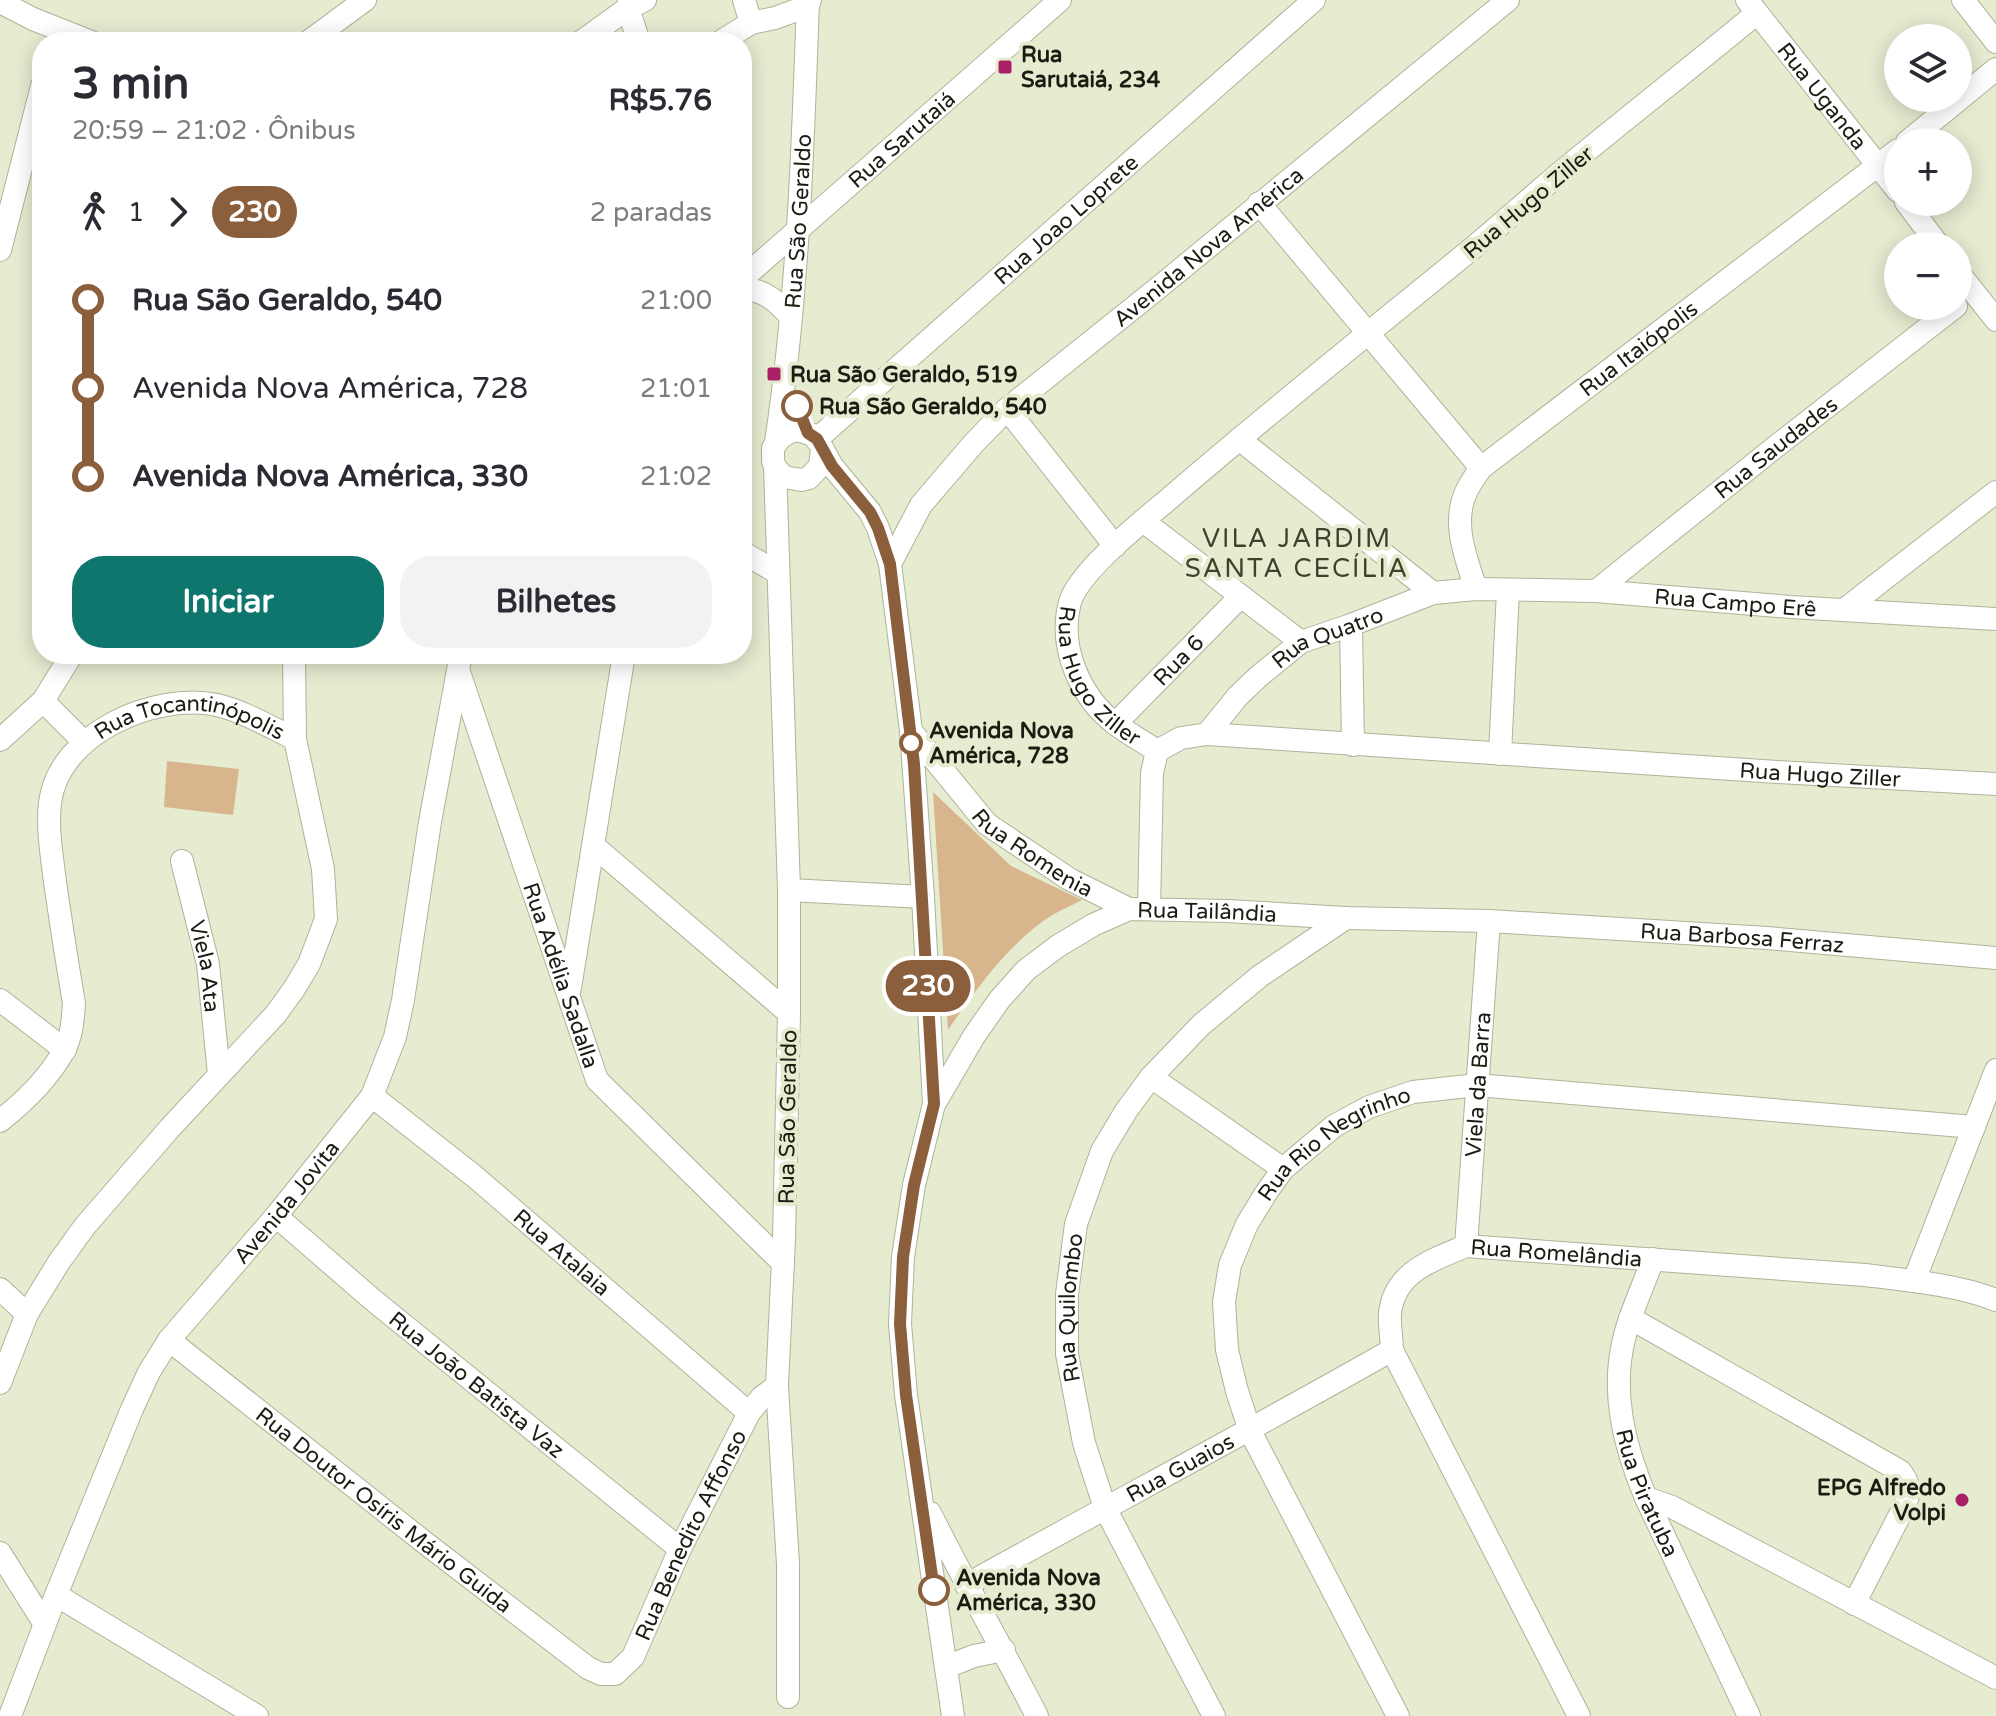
<!DOCTYPE html>
<html lang="pt">
<head>
<meta charset="utf-8">
<style>
  :root { --surface:#fff; --page:#f2f2f3; --text:#2b2b33; --muted:#7c7c81; --accent:#0f766e }
  body { margin:0; font-family:"Varela Round",sans-serif; background:var(--page); color:var(--text); height:100vh; display:flex; flex-direction:column; font-size:30px; white-space:nowrap }
  * { box-sizing:border-box; margin:0 }
  p { font-size:26px; color:var(--muted) }
  .icon { flex:none; width:44px; height:44px; fill:none; stroke:currentColor; stroke-width:2; stroke-linecap:round; stroke-linejoin:round }
  .map { position:relative; flex:1; overflow:hidden }
  .sheet { position:absolute; left:32px; top:32px; width:720px; height:632px; display:flex; flex-direction:column; background:var(--surface); border-radius:32px; box-shadow:0 4px 20px #0003 }
  .sheet>* { flex:none }
  .badge { padding:0 16px; border-radius:26px; font-size:28px; line-height:52px }
  .fabs { position:absolute; left:1884px; top:24px; display:grid; gap:16px }
  .fabs a { display:grid; place-items:center; width:88px; height:88px; border-radius:50%; background:var(--surface); box-shadow:0 4px 20px #0003; font-size:40px }
  .map>.badge { position:absolute; translate:-50% -50%; box-shadow:0 0 0 4px #fff }
  .legs { display:flex; align-items:center; gap:12px; height:88px; padding:0 40px; font-size:26px }
  .legs p { margin-inline-start:auto }
  .headline { display:flex; align-items:center; justify-content:space-between; height:136px; padding:0 40px }
  h1 { font-size:44px; font-weight:700; line-height:60px }
  .primary-button { display:flex; gap:16px; margin-top:auto; padding:16px 40px }
  .primary-button a { flex:1; height:92px; border-radius:32px; background:var(--accent); color:#fff; font-size:32px; font-weight:700; line-height:92px; text-align:center }
  .primary-button a+a { background:var(--page); color:var(--text) }
  ul { padding:0 40px; list-style:none }
  li { display:flex; align-items:center; gap:28px; height:88px; font-size:30px }
  li i { display:grid; place-items:center; width:12px; height:100%; margin:0 10px; background:currentColor }
  li i::after { content:''; width:20px; height:20px; margin:-10px; border:6px solid; border-radius:50%; background:var(--surface) }
  li p { margin-inline-start:auto }
  li:first-child i { background:linear-gradient(#0000 50%,currentColor 0) }
  li:last-child i { background:linear-gradient(currentColor 50%,#0000 0) }
  .map>svg:first-child { display:block }
</style>
</head>
<body>
<div class="map">
<svg width="1996" height="1716" viewBox="0 0 1996 1716">
  <rect width="100%" height="100%" fill="#e5ecd0"/>
  <g fill="#d9b58d">
    <path d="M167,761L239,769L233,815L164,807Z"/>
    <path d="M933,792L1011,866L1082,900C1073,905 1063,909 1054,914C1011,940 976,989 948,1030Z"/>
  </g>
  <g fill="none" stroke-linecap="round" stroke-linejoin="round">
    <defs>
      <g id="minor">
        <path d="M629,0L628,8L639,42"/>
        <path d="M744,0L751,23"/>
        <path id="s1" d="M1747,0L1898,191"/>
        <path d="M1963,0L1996,42"/>
        <path d="M0,2L33,19L91,42"/>
        <path id="s2" d="M1757,13C1692,67 1625,119 1560,173C1528,200 1496,229 1463,256C1365,336 1266,415 1170,498C1144,520 1079,571 1070,602C1058,647 1080,698 1117,725C1129,734 1144,742 1157,751L1181,738L1207,734L1777,772L1996,784"/>
        <path d="M308,42L365,0"/>
        <path d="M581,42L628,8L645,0"/>
        <path d="M720,42L751,23L775,18L808,6L810,0"/>
        <path d="M1907,142L1996,69"/>
        <path d="M1906,202L1939,246"/>
        <path d="M1259,203L1481,468"/>
        <path d="M0,250L42,86"/>
        <path d="M1958,272L1996,320"/>
        <path id="s3" d="M742,279L1060,0"/>
        <path d="M742,289C763,289 777,301 790,316"/>
        <path d="M1007,409L1115,546"/>
        <path id="s4" d="M817,439L1314,0"/>
        <path d="M1239,439L1433,593"/>
        <path id="s5" d="M776,442C798,296 803,148 808,0"/>
        <path d="M822,449L820,466L809,478L801,480L784,477L775,467L773,461V448L781,437L794,430L801,431L813,435L820,444L832,466L870,512L878,528L890,564L911,731L923,897L934,1104L914,1185L903,1257L900,1324L906,1395L953,1716"/>
        <path d="M775,467L789,890V1013L784,1239L777,1386L788,1564V1697"/>
        <path d="M1143,521L1301,642"/>
        <path d="M742,552L778,573"/>
        <path id="s6" d="M890,564L921,505L974,443L1007,409L1158,288L1508,0"/>
        <path id="s7" d="M1476,589C1466,558 1451,522 1467,490C1471,482 1476,475 1481,468L1898,150"/>
        <path id="s8" d="M1596,591L1774,448L1956,306"/>
        <path d="M1844,610L1996,492"/>
        <path d="M1351,625L1353,745"/>
        <path d="M294,654L295,739"/>
        <path id="s9" d="M459,672L597,1080L783,1263"/>
        <path d="M43,701L84,742"/>
        <path id="s10" d="M1115,724L1241,596"/>
        <path id="s11" d="M911,731L987,824L1069,879L1129,909"/>
        <path id="s12" d="M1207,734L1238,696L1259,676L1301,642L1351,625L1433,593L1476,589L1596,591L1791,607L1996,619"/>
        <path d="M0,740L43,701L72,654"/>
        <path d="M1500,754L1508,590"/>
        <path d="M594,846L789,1013"/>
        <path id="s13" d="M182,861L208,964L219,1074"/>
        <path d="M789,890L923,897"/>
        <path d="M1149,908L1152,773L1157,751"/>
        <path d="M570,988L624,654"/>
        <path d="M0,1000L65,1050"/>
        <path d="M1151,1077L1283,1169"/>
        <path id="s14" d="M372,1096L474,1176L749,1413"/>
        <path id="s15" d="M935,1103L974,1036L1000,999L1026,970L1058,946L1093,925L1129,909L1228,911L1346,918L1489,921L1767,938L1996,958"/>
        <path id="s16" d="M0,1121C24,1102 48,1079 63,1052C72,1037 73,1019 74,1003C67,963 61,923 55,882C52,856 47,830 50,803C58,734 154,692 217,705C243,711 270,727 295,739L323,869L326,919L309,964L294,989L276,1014L170,1128L85,1226L59,1262L27,1314L0,1383"/>
        <path id="s17" d="M276,1216L373,1300L680,1549"/>
        <path id="s18" d="M1466,1246L1489,921"/>
        <path id="s19" d="M1653,1259C1644,1284 1632,1309 1625,1335C1610,1391 1624,1445 1646,1498L1749,1716"/>
        <path d="M1914,1281L1996,1070"/>
        <path d="M0,1289L27,1314"/>
        <path d="M1630,1318L1900,1471C1909,1482 1910,1490 1906,1503L1854,1604"/>
        <path id="s20" d="M169,1340L424,1542L588,1668L601,1674H615L633,1657L680,1549L749,1413L762,1397L777,1386"/>
        <path d="M1646,1498L1672,1507L1996,1678"/>
        <path d="M930,1513C964,1581 1002,1648 1037,1716"/>
        <path d="M0,1553L44,1623"/>
        <path id="s21" d="M966,1585C1108,1506 1251,1430 1392,1350"/>
        <path d="M56,1595L257,1716"/>
        <path d="M946,1667L974,1656L1004,1650"/>
        <path id="s22" d="M10,1716L56,1595L132,1409L149,1372L169,1340L276,1216L372,1096L395,1037L403,1000L430,822L461,654"/>
        <path id="s23" d="M1214,1716L1105,1508L1084,1443L1067,1354V1294L1076,1224L1102,1151L1126,1111L1151,1077L1201,1025L1260,976L1346,918"/>
        <path id="s24" d="M1398,1716L1250,1431L1237,1391L1227,1350L1224,1302L1230,1265L1247,1224L1266,1193L1283,1169L1334,1126L1369,1107L1413,1092L1477,1085L1974,1127"/>
        <path id="s25" d="M1579,1716L1392,1350C1392,1339 1389,1325 1390,1313C1395,1271 1433,1260 1466,1246L1865,1275C1906,1280 1959,1285 1996,1300"/>
      </g>
    </defs>
    <use href="#minor" stroke="#adb499" stroke-width="24"/>
    <use href="#minor" stroke="#fff" stroke-width="22"/>
  </g>
  <g fill="none" stroke-linecap="round" stroke-linejoin="round">
    <defs>
      <path id="line-1" d="M797,406L808,433L817,439L832,466L870,512L878,528L890,564L914,764L934,1104L914,1185L903,1257L900,1324L906,1395L934,1590"/>
    </defs>
    <use href="#line-1" stroke="#fff" stroke-width="18"/>
    <use href="#line-1" stroke="#8b5e3c" stroke-width="12"/>
  </g>
  <g fill="#a92066" stroke="#e5ecd0" stroke-width="3">
    <rect x="997" y="59" width="16" height="16" rx="4"/>
    <rect x="766" y="366" width="16" height="16" rx="4"/>
    <circle cx="1962" cy="1500" r="8"/>
  </g>
  <g fill="#fff" stroke="#8b5e3c" stroke-width="4">
    <circle cx="797" cy="406" r="14"/>
    <circle cx="911" cy="743" r="10"/>
    <circle cx="934" cy="1590" r="14"/>
  </g>
  <g text-anchor="middle" stroke-width="8" stroke-linejoin="round" paint-order="stroke">
    <g font-size="22" font-weight="bold" fill="#1b1d13" stroke="#e5ecd0" text-anchor="start">
      <text x="1021" y="62">Rua<tspan x="1021" dy="25">Sarutaiá, 234</tspan></text>
      <text x="790" y="382">Rua São Geraldo, 519</text>
      <text x="1946" y="1495" text-anchor="end">EPG Alfredo<tspan x="1946" dy="25">Volpi</tspan></text>
    </g>
    <g font-size="22" fill="#1b1d13" stroke="#e5ecd0">
      <text dy="8" stroke="none"><textPath href="#s1" startOffset="122">Rua Uganda</textPath></text>
      <text dy="8" stroke="none"><textPath href="#s3" startOffset="212">Rua Sarutaiá</textPath></text>
      <text transform="translate(1528 202) rotate(-40)" y="8">Rua Hugo Ziller</text>
      <text dy="8" stroke="none"><textPath href="#s4" startOffset="332">Rua Joao Loprete</textPath></text>
      <text dy="8" stroke="none"><textPath href="#s5" startOffset="222">Rua São Geraldo</textPath></text>
      <text dy="8" stroke="none"><textPath href="#s6" startOffset="454">Avenida Nova América</textPath></text>
      <text dy="8" stroke="none"><textPath href="#s7" startOffset="326">Rua Itaiópolis</textPath></text>
      <text dy="8" stroke="none"><textPath href="#s8" startOffset="230">Rua Saudades</textPath></text>
      <text dy="8" stroke="none"><textPath href="#s12" startOffset="576">Rua Campo Erê</textPath></text>
      <text dy="8" stroke="none"><textPath href="#s12" startOffset="158">Rua Quatro</textPath></text>
      <text dy="8" stroke="none"><textPath href="#s10" startOffset="90">Rua 6</textPath></text>
      <text dy="8" stroke="none"><textPath href="#s2" startOffset="992">Rua Hugo Ziller</textPath></text>
      <text dy="8" stroke="none"><textPath href="#s16" startOffset="532">Rua Tocantinópolis</textPath></text>
      <text dy="8" stroke="none"><textPath href="#s2" startOffset="1762">Rua Hugo Ziller</textPath></text>
      <text dy="8" stroke="none"><textPath href="#s11" startOffset="174">Rua Romenia</textPath></text>
      <text dy="8" stroke="none"><textPath href="#s15" startOffset="360">Rua Tailândia</textPath></text>
      <text dy="8" stroke="none"><textPath href="#s15" startOffset="896">Rua Barbosa Ferraz</textPath></text>
      <text dy="8" stroke="none"><textPath href="#s13" startOffset="108">Viela Ata</textPath></text>
      <text dy="8" stroke="none"><textPath href="#s9" startOffset="320">Rua Adélia Sadalla</textPath></text>
      <text dy="8" stroke="none"><textPath href="#s18" startOffset="162">Viela da Barra</textPath></text>
      <text transform="translate(787 1117) rotate(-89)" y="8">Rua São Geraldo</text>
      <text dy="8" stroke="none"><textPath href="#s24" startOffset="658">Rua Rio Negrinho</textPath></text>
      <text dy="8" stroke="none"><textPath href="#s22" startOffset="590">Avenida Jovita</textPath></text>
      <text dy="8" stroke="none"><textPath href="#s14" startOffset="246">Rua Atalaia</textPath></text>
      <text dy="8" stroke="none"><textPath href="#s25" startOffset="646">Rua Romelândia</textPath></text>
      <text dy="8" stroke="none"><textPath href="#s23" startOffset="440">Rua Quilombo</textPath></text>
      <text dy="8" stroke="none"><textPath href="#s17" startOffset="262">Rua João Batista Vaz</textPath></text>
      <text dy="8" stroke="none"><textPath href="#s21" startOffset="244">Rua Guaios</textPath></text>
      <text dy="8" stroke="none"><textPath href="#s19" startOffset="244">Rua Piratuba</textPath></text>
      <text dy="8" stroke="none"><textPath href="#s20" startOffset="274">Rua Doutor Osíris Mário Guida</textPath></text>
      <text dy="8" stroke="none"><textPath href="#s20" startOffset="720">Rua Benedito Affonso</textPath></text>
    </g>
    <g font-size="22" font-weight="bold" fill="#1b1d13" stroke="#e5ecd0" text-anchor="start">
      <text x="819" y="414">Rua São Geraldo, 540</text>
      <text x="929" y="738">Avenida Nova<tspan x="929" dy="25">América, 728</tspan></text>
      <text x="956" y="1585">Avenida Nova<tspan x="956" dy="25">América, 330</tspan></text>
    </g>
    <g font-size="26" letter-spacing="2" fill="#3d422b" stroke="#e5ecd0">
      <text x="1297" y="547">VILA JARDIM<tspan x="1297" dy="30">SANTA CECÍLIA</tspan></text>
    </g>
  </g>
</svg>
<div class="fabs">
<a><svg class="icon" aria-label="layers" viewBox="0 0 24 24"><path d="M12 4l9 5-9 5-9-5zM3 14l9 5 9-5"/></svg></a>
<a>+</a>
<a>−</a>
</div>
<b class="badge" style="left:928px;top:986px;background:#8b5e3c;color:#fff">230</b>
<section class="sheet">
<div class="headline"><div><h1>3 min</h1><p>20:59 – 21:02 · Ônibus</p></div><b>R$5.76</b></div>
<div class="legs"><svg class="icon" aria-label="walk" viewBox="0 0 24 24"><circle cx="13" cy="4" r="2"/><path d="M13 8l-2 6 4 7M11 14l-3 7M7 12l3-4h3l4 4"/></svg>1<svg class="icon" aria-label="forward" viewBox="0 0 24 24"><path d="M9 5l7 7-7 7"/></svg><b class="badge" style="background:#8b5e3c;color:#fff">230</b><p>2 paradas</p></div>
<ul>
<li><i style="color:#8b5e3c"></i><b>Rua São Geraldo, 540</b><p>21:00</p></li>
<li><i style="color:#8b5e3c"></i><span>Avenida Nova América, 728</span><p>21:01</p></li>
<li><i style="color:#8b5e3c"></i><b>Avenida Nova América, 330</b><p>21:02</p></li>
</ul>
<div class="primary-button"><a>Iniciar</a><a>Bilhetes</a></div>
</section>
</div>
</body>
</html>
